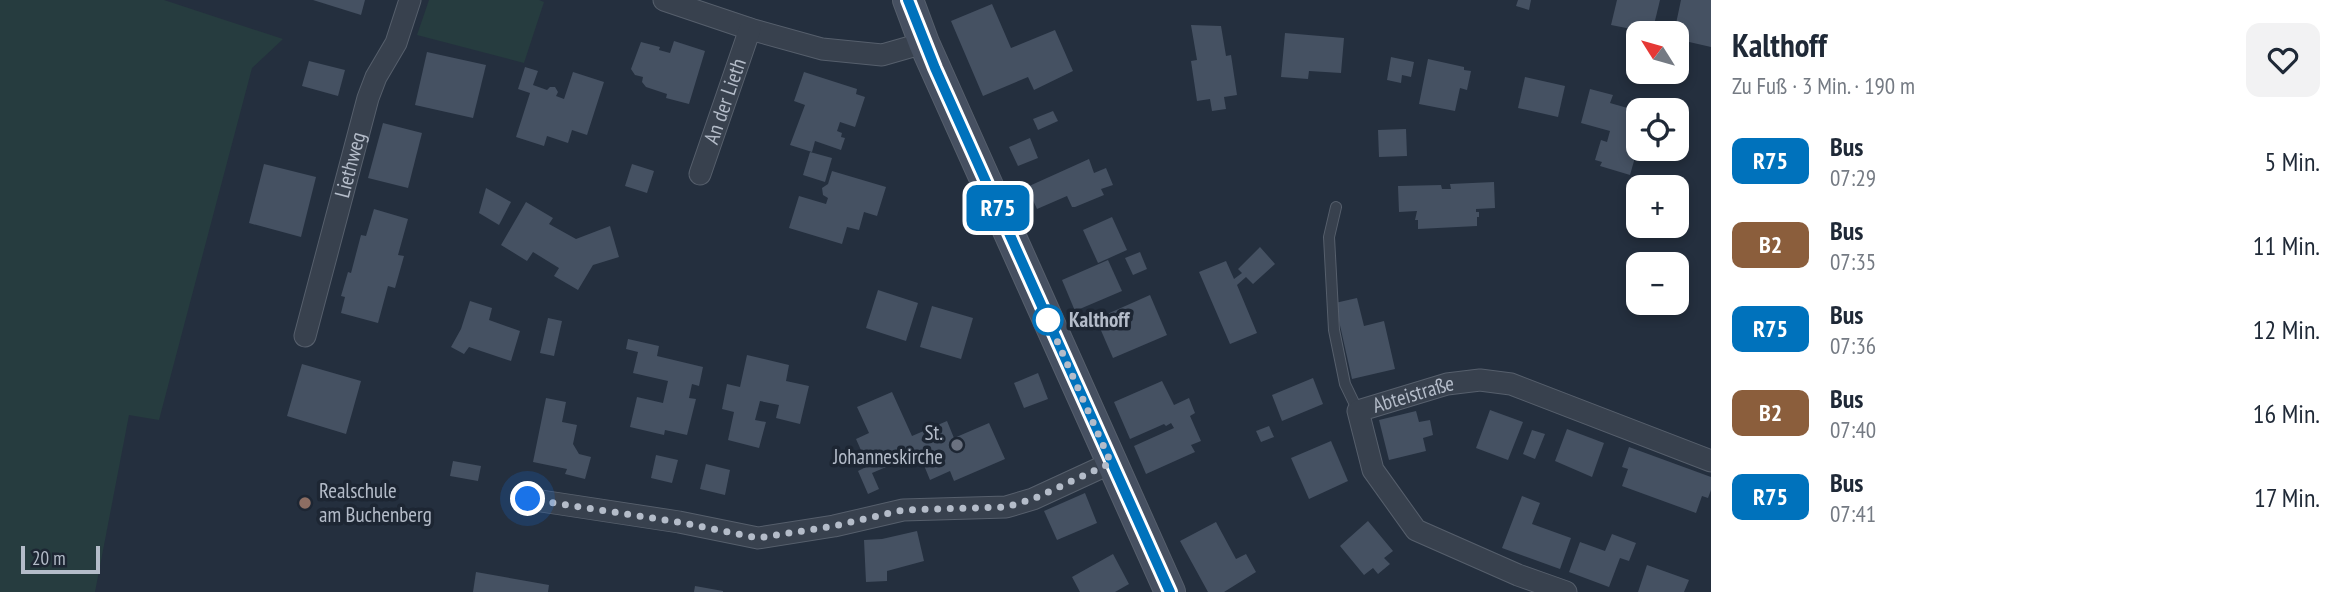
<!DOCTYPE html>
<html lang="de">
<head>
<meta charset="utf-8">
<style>
  :root { --surface:#fff; --page:#f2f2f3; --text:#1f2937; --muted:#747a83 }
  body { margin:0; font-family:"PT Sans Narrow",sans-serif; background:var(--page); color:var(--text); height:100vh; display:flex; flex-direction:column; font-size:26px; white-space:nowrap }
  * { box-sizing:border-box; margin:0 }
  p { font-size:23px; color:var(--muted) }
  .icon { flex:none; width:38px; height:38px; fill:none; stroke:currentColor; stroke-width:2; stroke-linecap:round; stroke-linejoin:round }
  .map { position:relative; flex:1; overflow:hidden }
  .side { display:flex; flex-direction:column; background:var(--surface); width:630px }
  .side>* { flex:none }
  .badge { padding:0 14px; border-radius:10px; font-size:24px; line-height:46px }
  .needle { width:46px; rotate:307deg }
  .tools { position:absolute; left:1626px; top:21px; display:grid; gap:14px }
  .tools a { display:grid; place-items:center; width:63px; height:63px; border-radius:14px; background:var(--surface); box-shadow:0 4px 10px #0003; font-size:35px }
  .scale { position:absolute; left:21px; bottom:18px; width:79px; box-sizing:border-box; padding-left:7px; border:4px solid #b4bcc9; border-top:0; font-size:19px; line-height:24px; white-space:nowrap; color:#b4bcc9; -webkit-text-stroke:5px #1d2633; paint-order:stroke }
  .you { position:absolute; width:35px; height:35px; margin:-18px; border:5px solid #fff; border-radius:50%; background:#1a73e8; box-shadow:0 0 0 10px #1a73e833 }
  .map>.badge { position:absolute; translate:-50% -50%; box-shadow:0 0 0 4px #fff }
  .round { display:grid; place-items:center; flex:none; width:74px; height:74px; border-radius:14px; background:var(--page) }
  .summary { display:flex; align-items:center; justify-content:space-between; height:119px; padding:0 21px }
  h1 { font-size:33px; font-weight:700; line-height:52px }
  ul { padding:0; list-style:none }
  li { display:flex; align-items:center; gap:21px; height:84px; padding:0 21px }
  li div { flex:1 }
  li b { display:block; font-size:26px }
  li em { font-style:normal }
  li .badge { min-width:77px; font-weight:700; text-align:center }
  main { display:flex; flex:1; min-height:0 }
  .map>svg:first-child { display:block }
</style>
</head>
<body>
<main>
<div class="map">
<svg width="1711" height="592" viewBox="0 0 1711 592">
  <rect width="100%" height="100%" fill="#242f3e"/>
  <g fill="#263c3f">
    <path d="M0,0H164L283,39L252,68L159,420L129,415L95,592H0Z"/>
    <path d="M429,0H539L544,2L524,63L417,35Z"/>
  </g>
  <g fill="#455162">
    <path d="M313,0H365L361,15Z"/>
    <path d="M1518,0H1531L1529,10L1516,6Z"/>
    <path d="M1617,0H1660L1652,33L1611,25Z"/>
    <path d="M1681,0H1711V47L1676,39V33H1674Z"/>
    <path d="M992,4L1011,48L1055,30L1073,71L1034,90L1028,77L983,96L951,21Z"/>
    <path d="M1191,25L1221,26L1226,56L1231,55L1237,95L1224,97L1226,109L1212,111L1210,99L1197,101L1191,61L1197,60Z"/>
    <path d="M1285,33L1344,38L1341,73L1309,71L1308,79L1281,77Z"/>
    <path d="M674,41L705,51L689,104L666,98L667,94L646,87L642,82L643,77L635,75L631,69L641,42L660,47L659,50L670,53Z"/>
    <path d="M427,52L486,65L473,118L415,105Z"/>
    <path d="M1391,57L1414,62L1411,77L1402,75L1401,83L1387,80Z"/>
    <path d="M1428,59L1464,67V70L1471,71L1467,90L1460,88L1455,111L1419,104Z"/>
    <path d="M309,61L345,70L338,96L302,86Z"/>
    <path d="M525,67L538,71L533,85L547,90L550,87H555L558,92L556,96L564,99L573,72L604,82L587,135L572,130L568,143L547,136L544,146L516,137L530,93L518,89Z"/>
    <path d="M804,72L857,89L856,94L865,97L855,127L840,122L837,131L842,133L841,137L845,138L841,150L815,141L812,152L790,145L805,105L794,101Z"/>
    <path d="M1525,77L1565,86L1558,117L1518,108Z"/>
    <path d="M1590,89L1613,95L1610,103L1638,111V147L1630,175L1600,166L1602,162L1595,160L1601,140L1607,142L1610,131L1581,123Z"/>
    <path d="M1053,111L1058,121L1038,130L1033,119Z"/>
    <path d="M383,123L422,133L408,188L368,178Z"/>
    <path d="M1406,129L1407,156L1379,157L1378,130Z"/>
    <path d="M1030,138L1038,158L1018,166L1009,147Z"/>
    <path d="M810,152L832,158L825,182L803,175Z"/>
    <path d="M1089,159L1094,173L1106,168L1113,185L1101,189L1104,195L1075,207H1072L1067,196L1037,209L1027,187Z"/>
    <path d="M264,164L316,177L301,237L249,223Z"/>
    <path d="M632,164L654,171L647,193L625,186Z"/>
    <path d="M832,171L886,187L877,216L864,212L859,230L847,227L842,244L789,228L799,196L826,204L828,198L823,195L822,188L828,184Z"/>
    <path d="M1494,182L1495,208L1476,209V212H1479V217H1477V226L1418,229V220H1415L1417,211L1399,212L1398,186L1441,185L1442,189H1451L1450,184Z"/>
    <path d="M486,188L511,202L499,225L479,213Z"/>
    <path d="M526,202L553,218L549,224L576,239L610,226L619,257L593,265L578,290L554,276L559,268L533,252L527,261L501,245Z"/>
    <path d="M374,209L408,219L398,255L404,256L395,288L388,286L378,323L341,313L345,297L341,296L348,272L351,273L361,235L366,236Z"/>
    <path d="M1112,217L1127,250L1098,263L1083,230Z"/>
    <path d="M1260,247L1275,264L1253,284L1246,277L1237,285L1257,333L1230,344L1199,272L1226,261L1234,279L1242,273L1238,269Z"/>
    <path d="M1140,252L1147,269L1133,275L1125,258Z"/>
    <path d="M1108,260L1122,291L1075,311L1062,280Z"/>
    <path d="M878,290L918,303L906,341L866,328Z"/>
    <path d="M1150,295L1167,335L1113,358L1096,319Z"/>
    <path d="M1357,298L1364,326L1384,321L1395,369L1352,379L1335,303Z"/>
    <path d="M470,301L492,308L489,320L520,331L511,361L469,347L464,354L451,347L461,329Z"/>
    <path d="M932,306L973,318L961,359L920,347Z"/>
    <path d="M548,318L562,321L554,356L540,353Z"/>
    <path d="M628,339L659,346L657,356L703,367L699,386L692,384L689,398L696,399L687,435L665,430L664,435L630,427L637,397L663,403L668,381L633,373L638,352L626,349Z"/>
    <path d="M747,355L789,365L786,381L809,386L800,424L776,418L779,405L760,401L755,420L766,422L759,448L728,440L734,412L722,409L727,384L740,387Z"/>
    <path d="M302,364L361,381L346,434L287,416Z"/>
    <path d="M1038,373L1048,399L1024,408L1014,383Z"/>
    <path d="M1313,378L1323,404L1282,421L1272,395Z"/>
    <path d="M1162,381L1174,405L1189,398L1195,413L1190,416L1201,441L1191,445L1195,452L1146,474L1134,446L1174,428L1171,423L1166,426L1164,424L1130,439L1114,402Z"/>
    <path d="M892,392L912,436L947,421L954,438L989,423L1005,459L954,481L950,471L930,480L919,453L872,473L879,489L868,494L858,471L868,466L856,439L869,433L857,407Z"/>
    <path d="M546,398L566,402L562,422L577,425L573,444L579,454L591,457L585,479L565,474L567,469L533,462Z"/>
    <path d="M1490,410L1523,422L1508,460L1476,448Z"/>
    <path d="M1416,411L1419,422L1430,420L1433,435L1423,438L1426,451L1389,460L1379,420Z"/>
    <path d="M1269,426L1274,437L1261,442L1256,431Z"/>
    <path d="M1567,429L1604,443L1592,477L1555,461Z"/>
    <path d="M1532,430L1545,434L1535,459L1523,454Z"/>
    <path d="M1331,441L1348,481L1309,499L1291,458Z"/>
    <path d="M1629,447L1711,477V490L1708,498L1702,496L1696,513L1622,486L1628,469L1622,467Z"/>
    <path d="M656,455L678,460L672,483L651,478Z"/>
    <path d="M453,461L481,466L478,481L450,476Z"/>
    <path d="M706,464L730,470L725,495L700,489Z"/>
    <path d="M1085,493L1097,523L1057,540L1044,511Z"/>
    <path d="M1522,496L1540,503L1532,524L1571,538L1560,569L1502,548Z"/>
    <path d="M1368,521L1393,551L1384,558L1390,564L1378,574L1373,568L1364,575L1340,546Z"/>
    <path d="M1216,522L1236,559L1246,554L1256,572L1224,592H1208L1180,541Z"/>
    <path d="M917,531L924,561L887,571V581L866,582L864,540L882,539Z"/>
    <path d="M1612,534L1636,543L1629,561L1620,558L1609,587L1569,572L1580,542L1605,551Z"/>
    <path d="M1113,554L1129,584L1115,592H1080L1072,577Z"/>
    <path d="M1647,565L1689,580L1684,592H1638Z"/>
    <path d="M476,572L549,585L548,592H473Z"/>
    <path d="M695,586L723,591V592H694Z"/>
  </g>
  <g fill="none" stroke-linecap="round" stroke-linejoin="round">
    <defs>
      <path id="service" d="M1336,207L1329,237L1334,330L1345,384L1358,411"/>
      <g id="minor">
        <path d="M664,0L750,29L822,49L882,55L924,43"/>
        <path id="s1" d="M700,174L750,29"/>
        <path id="s2" d="M305,336L368,98L376,77L396,43L410,0"/>
        <path d="M528,499L679,522L758,538L834,526L903,510L1006,507L1033,499L1111,463"/>
        <path id="s3" d="M1566,592L1518,575L1416,530L1373,470L1358,411L1447,384L1480,380L1511,384L1711,461"/>
      </g>
      <path id="secondary" d="M908,0L924,43L1170,592"/>
    </defs>
    <use href="#service" stroke="#565f6c" stroke-width="12"/>
    <use href="#minor" stroke="#565f6c" stroke-width="23"/>
    <use href="#secondary" stroke="#565f6c" stroke-width="32"/>
    <use href="#service" stroke="#38414e" stroke-width="10"/>
    <use href="#minor" stroke="#38414e" stroke-width="21"/>
    <use href="#secondary" stroke="#465061" stroke-width="30"/>
  </g>
  <g fill="none" stroke-linecap="round" stroke-linejoin="round">
    <defs>
      <path id="line" d="M908,0L935,68L1170,592"/>
    </defs>
    <use href="#line" stroke="#fff" stroke-width="16"/>
    <use href="#line" stroke="#0072bc" stroke-width="10"/>
    <path stroke="#b4bcc9" stroke-width="7" stroke-dasharray="0 12.6" d="M528,499L678,522L758,538L834,526L903,510L1006,507L1033,499L1111,463L1047,318L1048,320"/>
  </g>
  <circle fill="#fff" stroke="#0072bc" stroke-width="3.5" cx="1048" cy="320" r="14"/>
  <circle fill="#6b7280" stroke="#1d2633" stroke-width="2.5" cx="957" cy="445" r="7"/>
  <circle fill="#8d6e63" stroke="#1d2633" stroke-width="2.5" cx="305" cy="503" r="7"/>
  <g text-anchor="middle" stroke-width="7" stroke-linejoin="round" paint-order="stroke">
    <g font-size="21" fill="#b4bcc9" stroke="#1d2633">
      <text dy="7" stroke="none"><textPath href="#s1" startOffset="77">An der Lieth</textPath></text>
      <text dy="7" stroke="none"><textPath href="#s2" startOffset="177">Liethweg</textPath></text>
      <text dy="7" stroke="none"><textPath href="#s3" startOffset="355">Abteistraße</textPath></text>
    </g>
    <g font-size="21" font-weight="bold" fill="#b4bcc9" stroke="#1d2633" text-anchor="start">
      <text x="1069" y="327">Kalthoff</text>
    </g>
    <g font-size="21" fill="#b4bcc9" stroke="#1d2633" text-anchor="end">
      <text x="943" y="440">St.<tspan x="943" dy="24">Johanneskirche</tspan></text>
      <text x="319" y="498" text-anchor="start">Realschule<tspan x="319" dy="24">am Buchenberg</tspan></text>
    </g>
  </g>
</svg>
<div class="tools">
<a><svg class="needle" viewBox="-14 -14 28 28"><path d="M0-13l5 13h-10z" fill="#e53935"/><path d="M0 13l5-13h-10z" fill="#747a83"/></svg></a>
<a><svg class="icon" aria-label="locate" viewBox="0 0 24 24"><circle cx="12" cy="12" r="6"/><path d="M12 2v4M12 18v4M2 12h4M18 12h4"/></svg></a>
<a>+</a>
<a>−</a>
</div>
<div class="scale">20 m</div>
<div class="you" style="left:528px;top:499px"></div>
<b class="badge" style="left:998px;top:208px;background:#0072bc;color:#fff">R75</b>
</div>
<section class="side">
<div class="summary"><div><h1>Kalthoff</h1><p>Zu Fuß · 3 Min. · 190 m</p></div><a class="round"><svg class="icon" aria-label="heart" viewBox="0 0 24 24"><path d="M12 20l-8-8c-3-5 5-10 8-4 3-6 11-1 8 4z"/></svg></a></div>
<ul>
<li><span class="badge" style="background:#0072bc;color:#fff">R75</span><div><b>Bus</b><p>07:29</p></div><em>5 Min.</em></li>
<li><span class="badge" style="background:#8b5e3c;color:#fff">B2</span><div><b>Bus</b><p>07:35</p></div><em>11 Min.</em></li>
<li><span class="badge" style="background:#0072bc;color:#fff">R75</span><div><b>Bus</b><p>07:36</p></div><em>12 Min.</em></li>
<li><span class="badge" style="background:#8b5e3c;color:#fff">B2</span><div><b>Bus</b><p>07:40</p></div><em>16 Min.</em></li>
<li><span class="badge" style="background:#0072bc;color:#fff">R75</span><div><b>Bus</b><p>07:41</p></div><em>17 Min.</em></li>
</ul>
</section>
</main>
</body>
</html>
